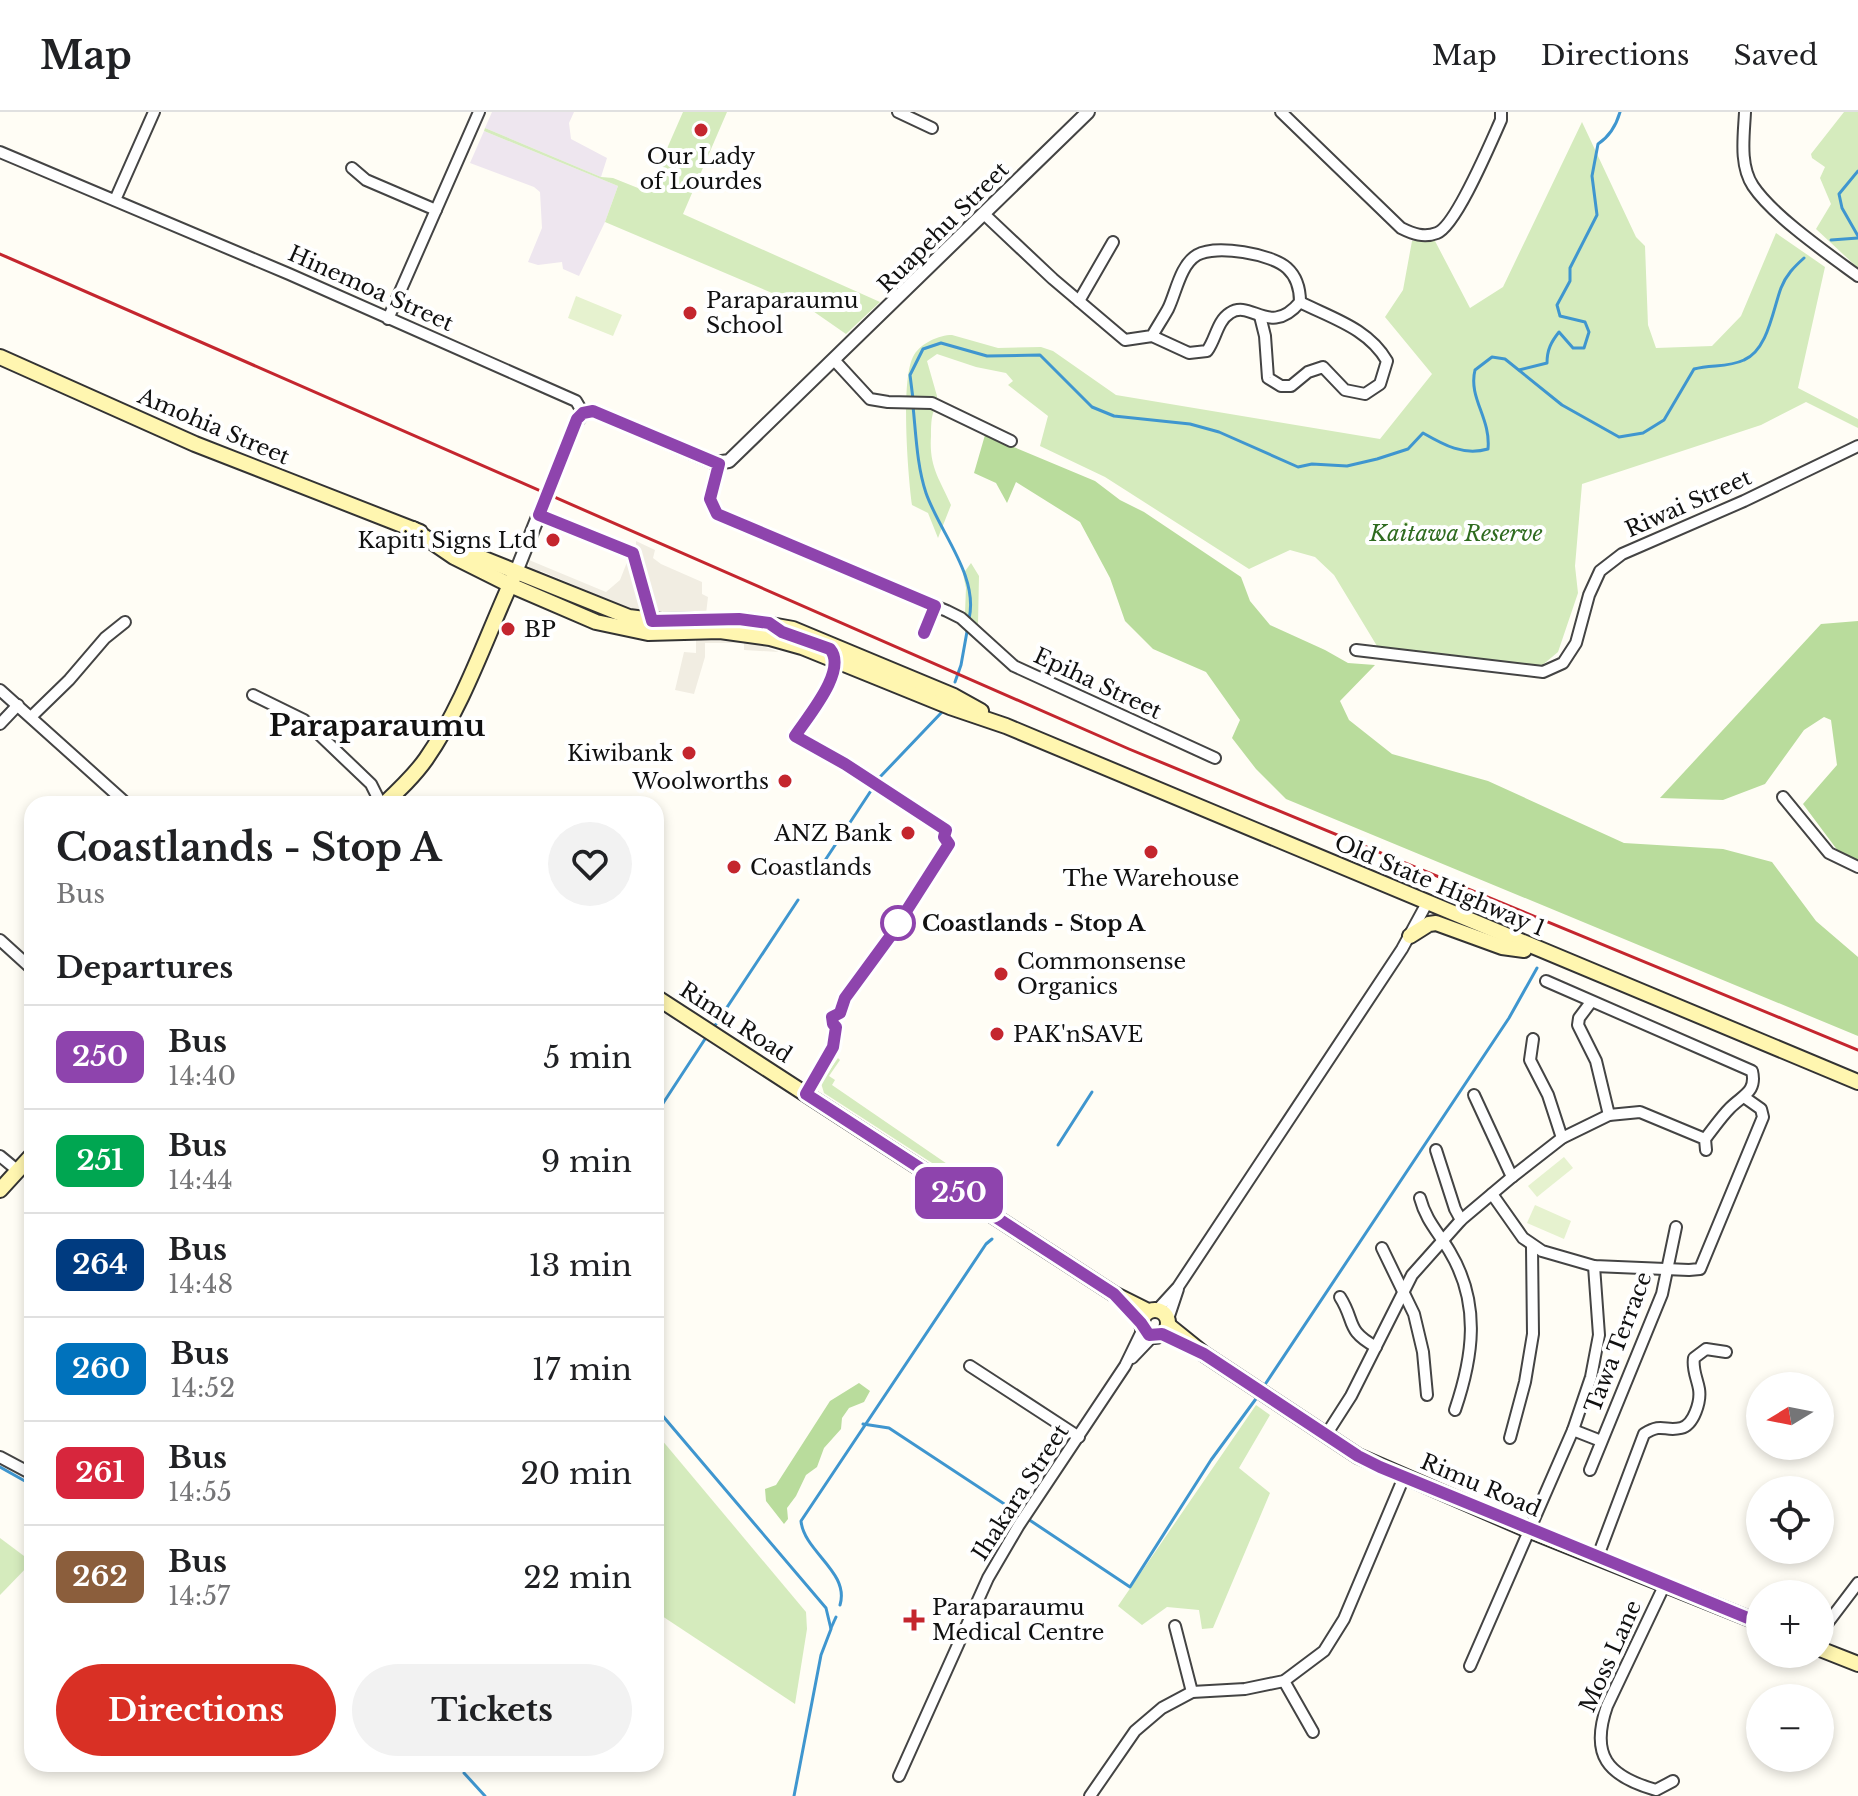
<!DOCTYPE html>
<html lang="en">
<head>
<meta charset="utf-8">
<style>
  :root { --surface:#fff; --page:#f2f2f2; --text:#202124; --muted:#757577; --line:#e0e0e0; --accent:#d93025 }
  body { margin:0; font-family:"Libre Baskerville",serif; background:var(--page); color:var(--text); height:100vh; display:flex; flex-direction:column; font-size:30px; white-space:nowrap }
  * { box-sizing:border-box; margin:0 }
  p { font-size:26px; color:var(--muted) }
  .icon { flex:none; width:44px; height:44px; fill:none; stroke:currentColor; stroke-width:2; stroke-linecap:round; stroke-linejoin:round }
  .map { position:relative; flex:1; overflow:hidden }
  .details { position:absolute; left:24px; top:684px; width:640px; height:976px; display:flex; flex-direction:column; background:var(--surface); border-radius:24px; box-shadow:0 4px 12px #0003 }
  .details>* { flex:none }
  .badge { padding:0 16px; border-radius:12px; font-size:28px; line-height:52px }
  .needle { width:52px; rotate:260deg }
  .controls { position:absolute; left:1746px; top:1260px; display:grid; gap:16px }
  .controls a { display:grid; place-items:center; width:88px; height:88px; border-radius:50%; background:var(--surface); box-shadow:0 4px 12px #0003; font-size:40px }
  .map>.badge { position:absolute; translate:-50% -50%; box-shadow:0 0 0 4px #fff }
  h2 { padding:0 32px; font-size:30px; line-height:72px }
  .round { display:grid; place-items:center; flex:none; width:84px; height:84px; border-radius:42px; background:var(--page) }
  .head { display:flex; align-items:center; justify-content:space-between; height:136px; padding:0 32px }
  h1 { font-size:38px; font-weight:700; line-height:60px }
  .cta { display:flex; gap:16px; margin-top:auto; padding:16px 32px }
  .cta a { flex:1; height:92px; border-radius:48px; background:var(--accent); color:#fff; font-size:32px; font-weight:700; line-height:92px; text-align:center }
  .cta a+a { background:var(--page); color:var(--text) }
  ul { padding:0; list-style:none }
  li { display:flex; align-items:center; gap:24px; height:104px; padding:0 32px; border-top:2px solid var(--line) }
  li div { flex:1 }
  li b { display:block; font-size:30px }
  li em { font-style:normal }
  li .badge { min-width:88px; font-weight:700; text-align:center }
  header { display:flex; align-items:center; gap:48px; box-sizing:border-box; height:112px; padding:0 40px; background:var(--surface); border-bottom:2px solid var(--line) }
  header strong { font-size:38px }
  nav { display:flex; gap:44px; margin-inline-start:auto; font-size:28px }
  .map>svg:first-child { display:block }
</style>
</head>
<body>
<header>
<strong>Map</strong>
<nav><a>Map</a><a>Directions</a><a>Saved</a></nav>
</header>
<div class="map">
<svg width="1858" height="1684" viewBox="0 0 1858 1684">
  <rect width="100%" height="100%" fill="#fffdf5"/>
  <g fill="#eee6ef">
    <path d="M492,0H574L569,11L571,27L607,46L601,65L485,16Z"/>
    <path d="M484,19L618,74L605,110L579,164L563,157L562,150L538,153L528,150L542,116L540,80L534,75L470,51Z"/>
  </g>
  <g fill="#d5ebbd">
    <path d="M683,0H727L683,102L880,190L846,222L810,197L605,110L618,74L484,19L485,16L601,65L613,66L648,80Z"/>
    <path d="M1844,0H1858V156L1816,117L1831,92L1820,66L1825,55L1812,46L1811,42Z"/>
    <path d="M1582,10L1636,125L1645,134L1648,213L1656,236L1712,234L1741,204L1776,121L1825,155L1798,276L1858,307V316L1806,290L1761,313L1582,372L1575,454L1578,481L1558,540L1540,555L1377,534L1334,463L1315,445L1290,438L1249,457L1105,365L1040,334L1048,304L1008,273L1013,269L1006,261L976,255L937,242L927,249L937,284V288L928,286V296L934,298C931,306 931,315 931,324C929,355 939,366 951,393L938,426L928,401L912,393C908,364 900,265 914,243C921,231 939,223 952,223L998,236L1041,235L1053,239L1116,283L1380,327L1432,262L1385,205L1403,178L1412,129H1435L1470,196L1503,175Z"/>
    <path d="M971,451L979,464L978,512L965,501L966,476L963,462Z"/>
    <path d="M838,946L840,948L829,964L835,968L832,973L972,1069L979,1068L972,1074L966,1073L824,981L821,971Z"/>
    <path d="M1256,1293L1270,1303L1239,1356L1270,1381L1213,1516L1202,1517L1199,1498L1167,1495L1142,1513L1118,1494Z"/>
    <path d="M656,1321L806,1500L807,1517L795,1592L656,1500Z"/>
    <path d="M0,1426L32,1450L0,1483Z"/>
  </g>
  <g fill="#b9dc9c">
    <path d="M985,323L1095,369L1120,388L1144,400L1241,465L1250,489L1270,513L1325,538L1348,551L1375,553L1340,589L1349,608L1392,642L1488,669L1624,731L1723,737L1772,750L1816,809L1858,845V924L1286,687L1256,657L1232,626L1240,608L1206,560L1153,537L1125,509L1110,466L1080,410L1016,370L1007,391L996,371L974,361Z"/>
    <path d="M1858,509V749L1841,743L1803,692L1837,653L1831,608L1824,605L1804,618L1765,672L1723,688L1660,686L1821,512Z"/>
    <path d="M859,1271L870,1279L864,1290L849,1296L842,1306L841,1317L824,1336L817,1355L806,1363L796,1384L787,1396L788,1407L784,1412L766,1389L765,1377L776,1373L830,1289Z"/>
  </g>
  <g fill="#e6f2cf">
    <path d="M576,184L622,203L613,224L568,206Z"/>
    <path d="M1564,1045L1573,1056L1537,1085L1528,1074Z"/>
    <path d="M1535,1093L1571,1109L1564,1127L1527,1111Z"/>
  </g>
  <path fill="#f1ede2" d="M636,429L655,438L653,446L661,452L702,470V482L708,485L706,502L755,528L757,532L779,540L744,538V531H705V545L694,582L675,578L684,540L696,541V502H651L626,499L587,484L583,477L541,459L537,462L529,455V448L606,480L620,468L631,440L636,443Z"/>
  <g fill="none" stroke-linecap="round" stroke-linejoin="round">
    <g stroke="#3f96cf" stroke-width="3">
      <path d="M1858,59L1839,82L1842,96L1858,124"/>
      <path d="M1831,128L1858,126"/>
      <path d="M1519,258L1547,251C1547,238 1551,230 1559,220L1573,236H1584L1589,220L1585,210L1560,204L1557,193L1570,169V156L1597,103L1592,64L1598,32C1610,24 1616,14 1620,0"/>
      <path d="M913,287L910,263L923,237L941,231L987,244L1040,243L1092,295L1114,304L1190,312L1219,320L1298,355L1312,352L1347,354L1377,347L1408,337L1423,321C1444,333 1463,344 1488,337C1491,306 1468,286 1475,258L1492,245L1505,247L1562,293L1619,325L1643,321L1664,308L1694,257C1711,252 1727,256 1744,248C1768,238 1773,197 1781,176C1786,163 1794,155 1804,146"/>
      <path d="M913,294C916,323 917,354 926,381C940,421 979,464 969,507"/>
      <path d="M955,570L961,553L968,514"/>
      <path d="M818,759L880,665L942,600"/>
      <path d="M714,915L798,788"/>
      <path d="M656,1002L707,924"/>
      <path d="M1058,1033L1092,980"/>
      <path d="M1264,1274L1509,906L1537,856"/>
      <path d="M656,1296L826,1496L831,1517L821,1543L794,1684"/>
      <path d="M863,1312L889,1316L1021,1403"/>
      <path d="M0,1355L32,1373"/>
      <path d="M1028,1407L1130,1475L1211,1348L1258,1284"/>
      <path d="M840,1493C850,1460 804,1440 801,1409L986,1132L992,1127"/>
      <path d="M831,1516L836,1505"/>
      <path d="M464,1661L485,1684"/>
    </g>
    <defs>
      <g id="minor">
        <path d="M898,0L932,16"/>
        <path d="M1281,0L1401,116C1413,122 1424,126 1437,121C1456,114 1491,30 1501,8V0"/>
        <path d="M1745,0C1744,23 1739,53 1753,74C1773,104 1828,142 1858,164"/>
        <path d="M0,40L289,162L533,270L576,289L583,301"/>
        <path d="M352,56L366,68L436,98"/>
        <path d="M115,88L154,0"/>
        <path d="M984,102L1053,167L1125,228L1152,224L1189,241L1207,239C1216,227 1217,209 1230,201C1251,187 1270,226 1300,190C1300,177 1297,165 1287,156C1272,142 1216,132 1197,143C1180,153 1176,181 1168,197C1163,206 1157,215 1152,224"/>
        <path d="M1079,189L1113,130"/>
        <path d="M1260,204L1265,224L1268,266L1281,274H1291L1308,260L1323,255L1345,278L1365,282L1380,272L1387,249C1368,216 1331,206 1300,190"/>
        <path d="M388,207L479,0"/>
        <path d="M835,249L870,287L888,290L932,291L1011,329"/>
        <path d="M719,352C712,372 702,393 724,406L947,499L961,506L1014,554L1215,646"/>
        <path d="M1356,538L1543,560L1563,551L1576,531L1589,483L1600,459L1622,442L1744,389L1858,334"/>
        <path d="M0,578L127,692"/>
        <path d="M253,583L304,608L371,672L381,692"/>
        <path d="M32,604L69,568L105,526L125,510"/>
        <path d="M0,612L18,593"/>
        <path d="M1783,685L1829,741L1858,755"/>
        <path d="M0,828L32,857"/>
        <path d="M1546,869L1752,959C1757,980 1743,983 1730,996C1721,1005 1713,1017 1705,1027"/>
        <path d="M1591,890L1579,906L1578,913L1596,949L1609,1003"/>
        <path d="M1533,927L1530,948L1548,983L1562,1026"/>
        <path d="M1474,983L1512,1065"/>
        <path d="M1436,1038L1455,1097L1461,1108"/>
        <path d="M0,1044L17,1058"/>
        <path d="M1492,1082L1523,1126L1542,1139L1594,1154L1689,1158L1700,1157L1763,1005L1761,997L1744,985"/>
        <path d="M1420,1086C1426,1109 1439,1121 1450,1140C1481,1192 1473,1245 1455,1298"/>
        <path d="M1382,1136L1414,1202L1423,1240L1427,1283"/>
        <path d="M1340,1185C1356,1210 1345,1218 1376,1235"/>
        <path d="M1157,1198L1178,1175L1402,837L1427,791"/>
        <path d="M1168,1207L1178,1177"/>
        <path d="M1132,1246L1153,1224"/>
        <path d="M970,1254L1079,1325"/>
        <path d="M1573,1318L1601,1329"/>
        <path d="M1326,1323L1351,1284L1412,1163L1461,1108L1512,1065L1562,1026L1609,1003L1640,1000L1705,1027L1706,1038"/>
        <path d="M1510,1326L1525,1270L1533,1222L1532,1135"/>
        <path d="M0,1345L32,1362"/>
        <path d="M1590,1358L1662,1182L1676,1115"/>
        <path d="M1598,1444L1644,1322C1663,1310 1664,1320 1681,1316C1694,1313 1701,1289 1699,1277C1697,1266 1692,1257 1694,1246L1706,1237L1726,1240"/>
        <path d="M1665,1472L1607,1594C1590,1643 1607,1664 1656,1678L1673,1669"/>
        <path d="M1175,1514L1192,1580"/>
        <path d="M1820,1521L1858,1471"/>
        <path d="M1470,1554L1573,1318L1591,1265L1599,1223L1594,1154"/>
        <path d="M1284,1569L1313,1620"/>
        <path d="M899,1664L988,1466L1019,1413L1125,1254L1143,1217"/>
        <path d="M1090,1684L1135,1619L1162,1596L1192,1580L1245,1577L1284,1569L1324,1539L1344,1507L1404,1365"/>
      </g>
      <path id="tertiary" d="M516,460L576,310L583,301L593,299L715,351L729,349L1088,0"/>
      <g id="secondary">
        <path d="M0,245L195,332L420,420"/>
        <path d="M413,417L454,445L510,473L596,510L648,521L720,519L770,526L802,535L950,595L1006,614L1858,970"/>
        <path d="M447,432L629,505L661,509L744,508L793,517L954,584L981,599"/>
        <path d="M384,692C399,678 414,664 426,647C464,592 486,525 514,464"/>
        <path d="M1410,824L1429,812L1436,811L1502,835L1524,838"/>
        <path d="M656,885L1114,1182L1148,1199"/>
        <path d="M0,1078L32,1043"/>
        <circle cx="1155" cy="1211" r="13"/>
        <path d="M1168,1213L1204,1242L1358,1344L1528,1418L1760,1511"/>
        <path d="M1820,1537L1858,1552"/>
      </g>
    </defs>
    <use href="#minor" stroke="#444" stroke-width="14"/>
    <use href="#tertiary" stroke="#444" stroke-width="16"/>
    <use href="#secondary" stroke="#333" stroke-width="18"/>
    <use href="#minor" stroke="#fff" stroke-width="10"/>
    <use href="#tertiary" stroke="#fff" stroke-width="12"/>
    <use href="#secondary" stroke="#fff6b0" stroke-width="14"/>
    <path stroke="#c4262e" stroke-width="3" d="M0,142L1129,637L1858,938"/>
  </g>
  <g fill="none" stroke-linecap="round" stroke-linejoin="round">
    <defs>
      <path id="line" d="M924,521L935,494L717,402L710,387L719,352L593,299L583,301L577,307L539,403L633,441L652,509L739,507L769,511L782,520L830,537C848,558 808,604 795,624L845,652L946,718L944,725L949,732L889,826L845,886L840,901L832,905L833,912L836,915L833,935L806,982L1114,1182L1141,1211L1149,1223L1162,1222L1204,1242L1358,1344L1380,1355L1760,1511"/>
    </defs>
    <use href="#line" stroke="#fff" stroke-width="18"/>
    <use href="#line" stroke="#8e44ad" stroke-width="12"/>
  </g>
  <g fill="#c4262e" stroke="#fff" stroke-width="3">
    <circle cx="701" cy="18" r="8"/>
    <circle cx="690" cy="201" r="8"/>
    <circle cx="553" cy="428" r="8"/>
    <circle cx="508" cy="517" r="8"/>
    <circle cx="689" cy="641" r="8"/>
    <circle cx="785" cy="669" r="8"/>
    <circle cx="908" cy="721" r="8"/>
    <circle cx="1151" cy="740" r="8"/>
    <circle cx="734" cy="755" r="8"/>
    <circle cx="1001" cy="862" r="8"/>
    <circle cx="997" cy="922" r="8"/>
    <path d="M910 1496h8v8h8v8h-8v8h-8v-8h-8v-8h8z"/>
  </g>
  <circle fill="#fff" stroke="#8e44ad" stroke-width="4" cx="898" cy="811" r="16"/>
  <g text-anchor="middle" stroke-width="8" stroke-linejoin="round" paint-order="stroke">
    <g font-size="22" fill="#111" stroke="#fff" text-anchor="start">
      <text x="701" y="52" text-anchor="middle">Our Lady<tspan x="701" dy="25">of Lourdes</tspan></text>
      <text x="706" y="196">Paraparaumu<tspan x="706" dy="25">School</tspan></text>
      <text x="537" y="436" text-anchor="end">Kapiti Signs Ltd</text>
      <text x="524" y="525">BP</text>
      <text x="673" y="649" text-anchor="end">Kiwibank</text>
      <text x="769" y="677" text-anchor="end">Woolworths</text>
      <text x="892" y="729" text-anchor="end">ANZ Bank</text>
      <text x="750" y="763">Coastlands</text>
      <text x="1151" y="774" text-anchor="middle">The Warehouse</text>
      <text x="1017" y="857">Commonsense<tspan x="1017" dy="25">Organics</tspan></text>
      <text x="1013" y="930">PAK'nSAVE</text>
      <text x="932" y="1503">Paraparaumu<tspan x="932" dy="25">Medical Centre</tspan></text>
    </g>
    <g font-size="22" fill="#111" stroke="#fff">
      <text transform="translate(943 115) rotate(-45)" y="8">Ruapehu Street</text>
      <text transform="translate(371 176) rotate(24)" y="8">Hinemoa Street</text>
      <text transform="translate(214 314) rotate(23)" y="8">Amohia Street</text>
      <text transform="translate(1688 391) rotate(-24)" y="8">Riwai Street</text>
      <text transform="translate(1098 571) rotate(25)" y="8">Epiha Street</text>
      <text transform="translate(1440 773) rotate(23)" y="8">Old State Highway 1</text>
      <text transform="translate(736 910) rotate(33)" y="8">Rimu Road</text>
      <text transform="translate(1618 1230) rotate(-69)" y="8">Tawa Terrace</text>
      <text transform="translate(1481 1373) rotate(23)" y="8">Rimu Road</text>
      <text transform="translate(1020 1380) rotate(-57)" y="8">Ihakara Street</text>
      <text transform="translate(1610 1544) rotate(-66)" y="8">Moss Lane</text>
    </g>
    <g font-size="22" font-style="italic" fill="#2f6b1f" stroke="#fff">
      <text x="1456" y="429">Kaitawa Reserve</text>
    </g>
    <g font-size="22" font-weight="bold" fill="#111" stroke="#fff" text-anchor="start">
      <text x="922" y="819">Coastlands - Stop A</text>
    </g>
    <g font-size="30" font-weight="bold" fill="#111" stroke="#fff">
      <text x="377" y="624">Paraparaumu</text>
    </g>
  </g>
</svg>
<div class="controls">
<a><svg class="needle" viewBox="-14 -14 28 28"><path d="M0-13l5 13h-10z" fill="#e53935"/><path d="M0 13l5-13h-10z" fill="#757577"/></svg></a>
<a><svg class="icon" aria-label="locate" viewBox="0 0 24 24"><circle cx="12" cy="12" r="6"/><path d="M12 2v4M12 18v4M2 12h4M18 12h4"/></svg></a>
<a>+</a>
<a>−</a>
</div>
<b class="badge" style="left:959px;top:1081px;background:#8e44ad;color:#fff">250</b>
<section class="details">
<div class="head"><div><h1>Coastlands - Stop A</h1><p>Bus</p></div><a class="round"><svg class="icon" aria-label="heart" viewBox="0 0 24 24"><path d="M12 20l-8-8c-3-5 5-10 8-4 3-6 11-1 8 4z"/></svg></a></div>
<h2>Departures</h2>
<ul>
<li><span class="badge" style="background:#8e44ad;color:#fff">250</span><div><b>Bus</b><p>14:40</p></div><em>5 min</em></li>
<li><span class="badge" style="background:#00a651;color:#fff">251</span><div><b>Bus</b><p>14:44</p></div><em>9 min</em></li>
<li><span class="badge" style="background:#003b80;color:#fff">264</span><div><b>Bus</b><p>14:48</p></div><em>13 min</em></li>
<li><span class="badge" style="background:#0072bc;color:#fff">260</span><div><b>Bus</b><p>14:52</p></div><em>17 min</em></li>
<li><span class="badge" style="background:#d7263d;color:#fff">261</span><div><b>Bus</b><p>14:55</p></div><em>20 min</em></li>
<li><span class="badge" style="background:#8b5e3c;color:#fff">262</span><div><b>Bus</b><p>14:57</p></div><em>22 min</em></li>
</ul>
<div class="cta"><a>Directions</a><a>Tickets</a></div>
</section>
</div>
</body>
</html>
